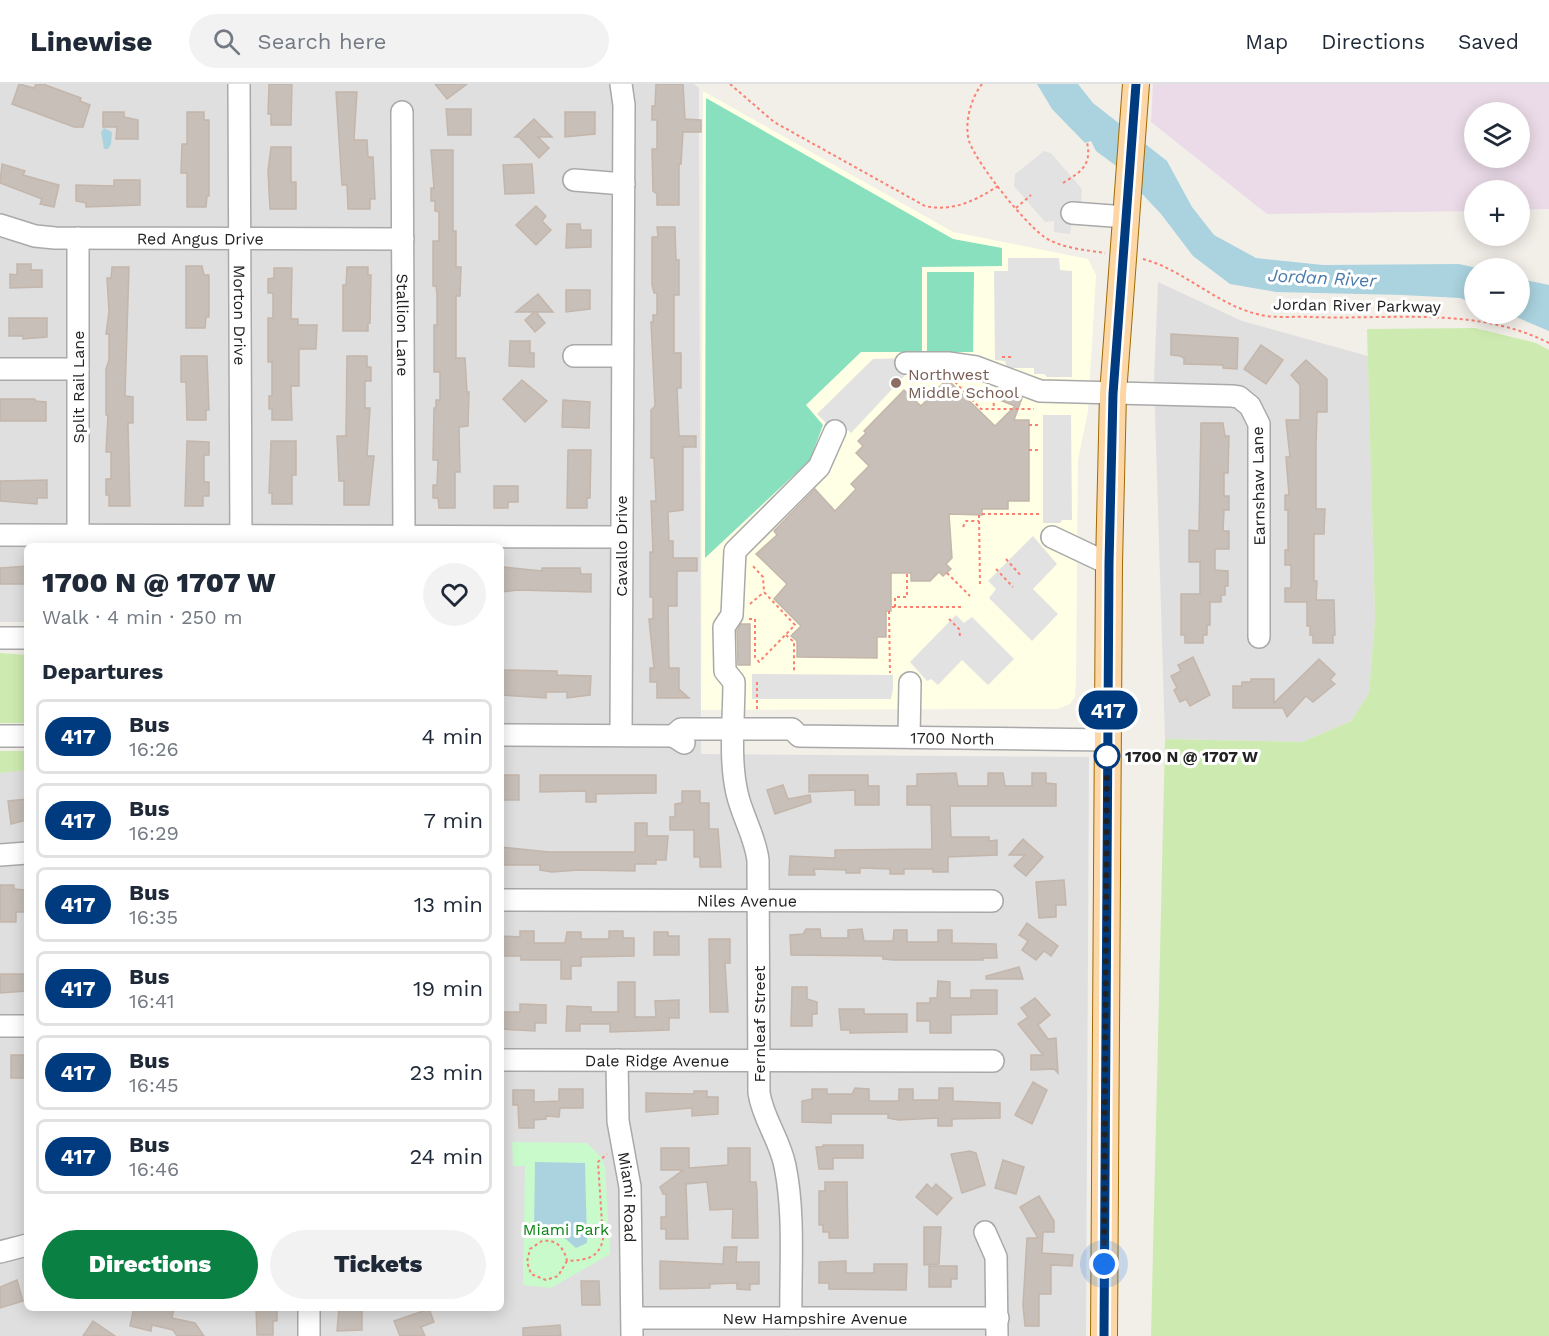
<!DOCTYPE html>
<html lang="en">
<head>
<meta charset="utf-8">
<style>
  :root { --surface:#fff; --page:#f2f2f3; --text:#1f2937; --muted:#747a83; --line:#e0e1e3; --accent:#0b8043 }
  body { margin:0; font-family:"Work Sans",sans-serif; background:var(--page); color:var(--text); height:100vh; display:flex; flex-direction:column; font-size:22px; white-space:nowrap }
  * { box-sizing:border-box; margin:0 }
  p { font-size:20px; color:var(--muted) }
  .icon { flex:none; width:33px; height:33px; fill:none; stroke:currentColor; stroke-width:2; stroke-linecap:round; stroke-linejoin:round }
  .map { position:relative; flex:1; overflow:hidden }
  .side { position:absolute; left:24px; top:459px; width:480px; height:768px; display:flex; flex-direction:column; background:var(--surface); border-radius:9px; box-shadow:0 3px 15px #0003 }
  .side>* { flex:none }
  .badge { padding:0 12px; border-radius:20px; font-size:21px; line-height:39px }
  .controls { position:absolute; left:1464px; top:18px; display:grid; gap:12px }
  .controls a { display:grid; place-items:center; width:66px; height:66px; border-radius:50%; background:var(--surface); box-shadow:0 3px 15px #0003; font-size:30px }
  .you { position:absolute; width:30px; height:30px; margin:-15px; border:4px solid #fff; border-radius:50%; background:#1a73e8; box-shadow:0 0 0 9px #1a73e833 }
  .map>.badge { position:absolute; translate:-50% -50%; box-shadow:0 0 0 3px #fff }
  h2 { padding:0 18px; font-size:22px; line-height:54px }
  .round { display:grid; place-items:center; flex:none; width:63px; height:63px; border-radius:32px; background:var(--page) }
  .headline { display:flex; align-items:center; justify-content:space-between; height:102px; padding:0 18px }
  h1 { font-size:28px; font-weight:800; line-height:45px }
  .cta { display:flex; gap:12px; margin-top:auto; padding:12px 18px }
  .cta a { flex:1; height:69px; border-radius:36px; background:var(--accent); color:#fff; font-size:24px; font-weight:800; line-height:69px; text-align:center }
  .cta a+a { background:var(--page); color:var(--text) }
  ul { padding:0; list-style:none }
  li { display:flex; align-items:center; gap:18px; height:75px; margin:0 12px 9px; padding:0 6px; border:3px solid var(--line); border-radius:9px }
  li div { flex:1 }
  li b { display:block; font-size:22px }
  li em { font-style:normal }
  li .badge { min-width:66px; font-weight:700; text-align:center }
  header { display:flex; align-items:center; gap:36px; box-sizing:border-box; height:84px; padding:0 30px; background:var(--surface); border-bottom:2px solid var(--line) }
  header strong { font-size:28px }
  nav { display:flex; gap:33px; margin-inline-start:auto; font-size:21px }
  .search { width:420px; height:54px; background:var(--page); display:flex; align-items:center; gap:15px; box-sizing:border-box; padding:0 21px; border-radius:33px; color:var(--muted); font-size:22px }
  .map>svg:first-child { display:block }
</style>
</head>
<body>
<header>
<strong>Linewise</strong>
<div class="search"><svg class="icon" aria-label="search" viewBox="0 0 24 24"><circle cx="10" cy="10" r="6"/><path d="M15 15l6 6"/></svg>Search here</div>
<nav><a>Map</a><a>Directions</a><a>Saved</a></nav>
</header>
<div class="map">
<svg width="1549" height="1252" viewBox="0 0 1549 1252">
  <rect width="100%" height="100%" fill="#f2efe9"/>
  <g fill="#e0dfdf">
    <path d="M0,0H694L699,4L701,670L1089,673L1086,1252H0V688L27,685V1224H501V462H27V538H0Z"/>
    <path d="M1158,198L1242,237L1368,272L1375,534L1369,609L1351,637L1302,658L1165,655L1154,296Z"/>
  </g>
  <path fill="#ebdbe8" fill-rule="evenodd" d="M1153,0H1549V125L1520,126V106H1474V127L1267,130L1151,38ZM1474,28H1520V74H1474Z"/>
  <path fill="#ffffe5" d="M703,7L953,148L1088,175L1096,191L1088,327L1078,376L1076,596L1075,613L1070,620L1057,625L701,626Z"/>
  <g fill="#cdebb0">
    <path d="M1475,244L1536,259L1549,266V1252H1151L1165,655L1302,658L1351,637L1369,609L1375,534L1367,245Z"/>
    <path d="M0,569L27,571V639H0Z"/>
    <path d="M0,667H27V686L0,689Z"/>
  </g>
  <path fill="#c8facc" d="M512,1058L587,1059L601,1073L605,1083L610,1170L551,1204L523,1201L525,1082H513Z"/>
  <g fill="#88e0be">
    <path d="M706,14L953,155L1002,164V182L922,183V268H861L806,321L823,341L810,376L705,474Z"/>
    <path d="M927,188H974L973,268H927Z"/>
  </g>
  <g fill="#e2e2e2">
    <path d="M1044,67L1051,69L1082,105L1080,138H1072L1070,150L1054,148V137L1045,138L1014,102L1015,90Z"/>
    <path d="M1008,174H1059L1060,186L1072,187V293H1047L1044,290H1034V284H1007L1005,277L995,276L994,187H1008Z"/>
    <path d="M906,274L908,288L851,349L848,346L840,353L817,330L873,275Z"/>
    <path d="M1043,331H1071L1072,436H1062L1060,439H1043Z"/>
    <path d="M1033,452L1057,480L1033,505L1058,530L1032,557L989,514L996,505L988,497Z"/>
    <path d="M956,531L964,539L972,533L1014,575L988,601L962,576L938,601L931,595L927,597L910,578Z"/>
    <path d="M752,590L893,591V605L891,615H752Z"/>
  </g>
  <g fill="#aad3df">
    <path d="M1037,0H1078L1093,19L1167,77L1192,123L1214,151L1256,174L1323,181L1459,180L1477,184H1474V219L1460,214L1402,211L1276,208L1230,200L1193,172L1161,130L1115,81L1096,67L1091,57L1085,59L1052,25Z"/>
    <path d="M104,44L112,48L111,60L108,65H104L101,48Z"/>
    <path d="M1520,195L1549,201V247L1509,230H1520Z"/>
    <path d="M535,1078L585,1079L587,1159L576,1164L557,1147L534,1144Z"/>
  </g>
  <g fill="#c7bfb8" stroke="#c4b6ab" stroke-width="1.5">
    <path d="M19,0L34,4L36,0H43L81,14L80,17L90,21L83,43H74L12,20Z"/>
    <path d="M269,0H292L291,41H271V30H268Z"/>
    <path d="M435,0H467L447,15Z"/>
    <path d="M656,0H683L685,35L701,36V48H683L681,80H679V121H657V110L653,107L652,65H657V36H652V22H655Z"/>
    <path d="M336,8H357L354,56H367L368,73H373L375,115H370V125H348L347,101H342Z"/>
    <path d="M446,25H471V51H448Z"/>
    <path d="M103,28H124V33L138,36V55H116L117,43H103Z"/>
    <path d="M187,28H204V36H209V112H207L206,123H187V89H181L182,60H187Z"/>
    <path d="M565,28H595V50L565,53Z"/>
    <path d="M534,35L552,53H538L549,64L539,74L519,53H515Z"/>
    <path d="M271,63H291V98H296V125H270L268,87Z"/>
    <path d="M431,66H453V147H456V183H461L460,212H456V274H465L467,308H469L468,342L459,343L460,388H455V424H439L438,414H433V401H437L438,376H433L434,324H436V316H440V288H434V241H437V210L436,202H433V157H439V128L435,127V117H431V104H434Z"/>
    <path d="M2,80L25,87L23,91L59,101L54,123L40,120L42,115L0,99Z"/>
    <path d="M532,80L534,109L505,110L503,81Z"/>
    <path d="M114,96H140V121L86,123V119L76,117V101L114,102Z"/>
    <path d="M536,122L546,132L542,137L551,146L536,161L516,141Z"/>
    <path d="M567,140H580L581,146H591V163L566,164Z"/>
    <path d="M657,143H675L676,176H679V211H674V269H681V304H677L679,352H696V363H683V426L668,428L669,457H673V474H697V487H677V522H668L669,584H679V605L689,614H657V598H650V584H654L649,535H653V513H650V468H653L651,417H656L654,374H651V326L655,322L651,238H653V231H657V209H654L652,201V153H658Z"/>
    <path d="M17,180H31V186H42V203L10,204V190L17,191Z"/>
    <path d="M186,182H202L204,191H209V233H206L205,244H186Z"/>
    <path d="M112,183H129L125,312L133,313V339H128L130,422H109V411H106V395H111V368H106L108,331H106V285L109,276V250H106L109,228L107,194H111Z"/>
    <path d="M347,183H368V191H371L370,239H368V247H343V201H346Z"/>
    <path d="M274,184H292L291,235H298V241H317L316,265H299V302H291L292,336H272V325H269V312H272V278H268V234H273V209H268V195L274,194Z"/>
    <path d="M566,206H590V225L566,228Z"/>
    <path d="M538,210L553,228H536L545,239L535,248L525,236L534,228H516Z"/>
    <path d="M9,234H47V253L23,255V252H9Z"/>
    <path d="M1171,250L1238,254L1237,285L1223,284V281L1184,280V274L1180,272L1171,271Z"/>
    <path d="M510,257H530V269H534V283L509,282Z"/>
    <path d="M1261,261L1283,276L1266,300L1244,285Z"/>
    <path d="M181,272H207L209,326H206V336H187L186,298H181Z"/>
    <path d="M347,272H367V283H371V297H365V324H370L367,372H374L369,421H344V397H339L337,352H346Z"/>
    <path d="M1306,276L1327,295V328H1317L1316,363V425H1325L1324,450H1314V497H1317L1316,516H1334L1335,551H1333V559H1313V551H1310V542H1307V518H1285V504H1291V481H1285V466H1288V426H1285V411H1289L1286,373H1290L1286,336H1300V301L1291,291Z"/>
    <path d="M947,295L995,342L1015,322L997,315L1000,306L1022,314L1014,336H1029V417H1008V425H982V431L949,430L952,474L946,480L951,485L943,492L939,488L930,497H911V489H891V527H886V553H877V574L797,573V557L791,552L801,542L774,515L787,500L756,470L777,451L774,447L815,405L835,427L856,405L851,400L869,382L856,369L863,362L858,357L866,349L864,347L904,306L921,322Z"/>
    <path d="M522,296L547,317L525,338L503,315Z"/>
    <path d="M0,315H35V317L46,318V337H0Z"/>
    <path d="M563,316L590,318L589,344L562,343Z"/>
    <path d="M1201,339H1223L1225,352H1229L1228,389H1224V412H1229V426H1224L1223,447H1229V465H1215V486L1228,487V502H1225V511H1221V518H1210V541H1207V551H1203V559H1185V551H1181V510H1200V478H1189V446L1199,447Z"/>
    <path d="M187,357L209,358V371H204V398H209V412H203V422H185Z"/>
    <path d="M271,357H296V391H292V420H272V409H269Z"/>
    <path d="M568,366H591L590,414H587V424H567Z"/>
    <path d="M47,396V414H37V420L0,417V397Z"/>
    <path d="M494,402H518V418H508V424H494Z"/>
    <path d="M27,482V500H0V484Z"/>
    <path d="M504,483L542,487V484H580L581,490H591V508L518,506L501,508V489Z"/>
    <path d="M741,540H750V581H738L737,547Z"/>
    <path d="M1193,573L1210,611L1190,622L1186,615L1180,618L1174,606L1177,604L1171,592L1181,587L1178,581Z"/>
    <path d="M1319,575L1335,590L1330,596L1335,600L1313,618L1306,612L1287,633L1283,624H1233V602H1242V598H1251V595H1274V619Z"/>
    <path d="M501,586L557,587V591L591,592L590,611L567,614V608H546V614L501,611Z"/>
    <path d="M956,689L958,702H988V689H1003L1005,702H1032V689H1046V699L1056,700V722H950L951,753H989V757L997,756V771L948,773V788H933V785H904V790H890V785L860,784V789H846V786L814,785L815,791H789L790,772L835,774V766L932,765L931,721H907V702H917V690Z"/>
    <rect x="501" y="691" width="18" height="25"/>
    <path d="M540,691H656V709L596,710V718H586V707L540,708Z"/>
    <path d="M809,691H868V702H879V721H855V706L809,708Z"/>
    <path d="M783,701L788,715L810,711L811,718L775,730L767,706Z"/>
    <path d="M682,707H700V719H709V745H718L721,783H700V773H694V746H670V733H675V720L682,719Z"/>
    <path d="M27,715V736L11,740L8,717Z"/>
    <path d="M635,739H647V752H668L666,776H656V780H635V787L579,786L552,788L540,786V781H501V763L549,768H635Z"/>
    <path d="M1023,755L1043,773L1026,792L1014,782L1025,771H1009Z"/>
    <path d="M1064,796L1066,821H1056V833L1039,834L1036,798Z"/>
    <path d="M0,801H14V805L25,806L27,828H16V838H0Z"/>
    <path d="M1027,839L1058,862L1051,872L1044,867L1036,876L1022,866L1028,857L1019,851Z"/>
    <path d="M806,845H820L821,854H848V846L862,845L864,857H893L894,846H907V858H938V846H952V859L996,860L997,874H983V876H894L883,875V872L791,871L790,851L803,850Z"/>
    <path d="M520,847H534V859H565L567,848H581V855H609V847H623V854H634V872L581,873V882H571V895H561V876H521V872H501V852L520,853Z"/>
    <path d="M654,848H668V852H679V871H654Z"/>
    <path d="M709,855H730V879H725L728,928H710Z"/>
    <path d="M1019,883L1023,895H986V892Z"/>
    <path d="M0,890H26V907L0,909Z"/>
    <path d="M938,897L950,898V914H971V906H997V930L951,931V949H930V937H917V919H930V914H937Z"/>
    <path d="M618,898H635V933H656L655,917L679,916V934H669V946L610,948V940H580V947H566L567,922L591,923V928H618Z"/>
    <path d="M792,903H807V915L817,918V930H812V942H791Z"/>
    <path d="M1035,914L1050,931L1038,941L1048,955L1056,954L1058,989L1054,985L1031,986V971H1043L1018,940L1028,933L1021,924Z"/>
    <path d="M520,920L546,921V939H535V947L501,945V928H520Z"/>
    <path d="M839,925H864V930H907V948L850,949V946H841Z"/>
    <path d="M11,971H24L27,994H11Z"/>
    <path d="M1033,998L1047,1006L1032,1040L1015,1031Z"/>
    <path d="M855,1004L869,1005V1017H899V1005H913V1016H939V1004H953V1017L1000,1019V1034L952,1035V1042H938V1034L899,1036L888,1034V1030H831V1039L802,1038V1017L812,1015V1005H827V1010H852Z"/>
    <path d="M559,1005H583V1024H560L559,1033L546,1032V1035L534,1036V1044H519L518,1021H513V1006H534V1018L559,1017Z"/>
    <path d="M694,1007H707V1013H718V1030L692,1032V1024L646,1028V1009L694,1010Z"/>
    <path d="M823,1061H863V1074H833V1085H819L816,1063H823Z"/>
    <path d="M661,1064H689V1084L728,1081V1064H750V1098H756L757,1107L758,1154H732L733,1125L710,1126L707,1098L686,1100L688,1155H666V1145H661V1133H666V1110H663L660,1103L683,1086H661Z"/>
    <path d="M970,1067L976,1069L985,1101L962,1109L951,1070Z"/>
    <path d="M1003,1076L1024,1083L1016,1110L995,1104Z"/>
    <path d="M825,1098H847L848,1154H829V1148H823V1141H819V1107H825Z"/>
    <path d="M927,1100L932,1105L936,1100L952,1114L937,1131L916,1113Z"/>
    <path d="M1039,1112L1054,1137V1148H1043L1042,1169L1073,1171L1072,1182L1051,1181V1210H1039V1242H1025L1023,1221L1027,1154H1038L1020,1123Z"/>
    <path d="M924,1143H941L939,1180L924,1181Z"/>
    <path d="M724,1163H737L736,1178H759V1200H750V1206L737,1205V1199L710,1200V1204L660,1205V1177L723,1180Z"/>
    <path d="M846,1177V1189H874V1180H907L906,1206L829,1205V1199H819V1178Z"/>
    <path d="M929,1182H957V1195H951V1203H929Z"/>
    <path d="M17,1196L23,1217L0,1224V1203Z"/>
    <path d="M581,1197H599L600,1221H582Z"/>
    <path d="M134,1224H174L172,1234L195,1239L204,1252H177L173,1246L152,1241L151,1247L130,1242Z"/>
    <path d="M256,1224H274L277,1227V1237H273V1251H257Z"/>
    <path d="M339,1224H362V1246L337,1247Z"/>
    <path d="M429,1225L434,1238L421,1243L425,1252H400L394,1237Z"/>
    <path d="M93,1237L115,1252H83Z"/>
    <path d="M560,1241L561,1252H523V1244Z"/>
  </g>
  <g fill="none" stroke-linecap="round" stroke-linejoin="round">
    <defs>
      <g id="minor">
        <path id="s1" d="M239,0L241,462"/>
        <path d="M621,0L624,21L621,651"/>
        <path id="s2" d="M402,28L404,453"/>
        <path d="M574,96L624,100"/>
        <path d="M1072,129L1126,133"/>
        <path id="s3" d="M0,141L35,152L55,154L403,155"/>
        <path d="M78,154V451"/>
        <path d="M574,272H621"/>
        <path d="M906,279H948L976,283L1040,307L1232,312L1239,313L1250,322L1259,340V553"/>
        <path d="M0,285H78"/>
        <path d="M0,451L620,453"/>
        <path d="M1052,453L1109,480"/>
        <path d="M0,554H27"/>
        <path d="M501,651L673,652L684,659"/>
        <path d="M0,652H27"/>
        <path id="s4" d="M673,652L681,645H792L799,652L1107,656"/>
        <path d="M909,653L910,599"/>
        <path d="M0,771L27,769"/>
        <path id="s5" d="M501,816L992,817"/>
        <path d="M0,942H27"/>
        <path id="s6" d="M501,976L993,977"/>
        <path id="s7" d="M617,976L618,1037L630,1103L632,1252"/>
        <path d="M985,1148L996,1173L997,1252"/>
        <path d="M0,1168L27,1161"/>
        <path d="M309,1224V1252"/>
        <path id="s8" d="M632,1234H998"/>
        <path d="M791,1234C790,1184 795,1131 785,1082C780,1056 763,1035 759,1009L758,776C755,752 742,732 737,709C729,674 734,634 734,598L725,587L724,543L732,531L735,467L819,383L835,347"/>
      </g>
      <path id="major" d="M1104,1252L1109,480L1113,310L1136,0"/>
    </defs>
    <use href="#minor" stroke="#a9a9a9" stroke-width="24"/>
    <use href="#major" stroke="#a06b00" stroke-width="28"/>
    <g stroke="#fa8072" stroke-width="2" stroke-dasharray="3 3" stroke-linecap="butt">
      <path d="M730,0L774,38L925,122C952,128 975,117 998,102"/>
      <path d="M982,0C971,14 964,39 969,57C977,80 1023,137 1043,152C1059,164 1086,166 1105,169"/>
      <path d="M1063,99C1081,88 1092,81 1087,58"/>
      <path d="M1016,124L1031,111"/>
      <path d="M1143,175C1184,186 1216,220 1257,230C1274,235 1295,232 1312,233C1391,236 1476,222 1549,259"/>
      <path d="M1002,273H1014"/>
      <path d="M955,298L981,325H1034"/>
      <path d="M993,307L994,325"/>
      <path d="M1029,341H1040"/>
      <path d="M1029,366H1040"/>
      <path d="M982,430H1039"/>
      <path d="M979,431L980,502"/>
      <path d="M963,443L966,437H979"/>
      <path d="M1006,475L1022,493"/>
      <path d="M996,485L1013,503"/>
      <path d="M947,489L970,512"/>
      <path d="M750,520L764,508"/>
      <path d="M892,523H961"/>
      <path d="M895,523V513H907V489"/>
      <path d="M889,527L890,589"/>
      <path d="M749,535H755V573L759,578L795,541L764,508L763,493L751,480"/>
      <path d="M949,535L959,545L960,552"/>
      <path d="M786,551L794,558V588"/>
      <path d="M757,598V628"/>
      <path d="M567,1177L558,1192L546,1196L531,1190L527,1178L530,1165L542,1157C557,1155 564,1164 567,1177C585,1176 599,1175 603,1155L598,1078L607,1070"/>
    </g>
    <use href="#minor" stroke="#fff" stroke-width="21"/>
    <use href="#major" stroke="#fcd6a4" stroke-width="26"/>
  </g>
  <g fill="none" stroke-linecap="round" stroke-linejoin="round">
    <defs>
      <path id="line" d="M1104,1252L1109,480L1113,310L1136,0"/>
    </defs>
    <use href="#line" stroke="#fff" stroke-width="14"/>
    <use href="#line" stroke="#003b80" stroke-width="9"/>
    <path stroke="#222" stroke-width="6" stroke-dasharray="0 10.8" d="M1104,1180L1107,672"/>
  </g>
  <circle fill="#8d6e63" stroke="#fff" stroke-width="2" cx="896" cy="299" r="6"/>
  <circle fill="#fff" stroke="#003b80" stroke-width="3" cx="1107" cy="672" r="12"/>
  <g text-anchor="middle" stroke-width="6" stroke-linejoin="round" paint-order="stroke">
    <g font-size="16" fill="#222" stroke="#fff">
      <text dy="6" stroke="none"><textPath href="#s3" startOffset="202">Red Angus Drive</textPath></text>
      <text transform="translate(1357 221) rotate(1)" y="6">Jordan River Parkway</text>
      <text dy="6" stroke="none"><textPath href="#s1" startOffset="231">Morton Drive</textPath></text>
      <text dy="6" stroke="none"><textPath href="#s2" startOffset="213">Stallion Lane</textPath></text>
      <text transform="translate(78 303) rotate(-90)" y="6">Split Rail Lane</text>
      <text transform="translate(1258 402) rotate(-91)" y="6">Earnshaw Lane</text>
      <text transform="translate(621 462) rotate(-90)" y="6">Cavallo Drive</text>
      <text dy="6" stroke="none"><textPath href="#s4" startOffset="285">1700 North</textPath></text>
      <text dy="6" stroke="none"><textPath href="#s5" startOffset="246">Niles Avenue</textPath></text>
      <text transform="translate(759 940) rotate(-90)" y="6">Fernleaf Street</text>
      <text dy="6" stroke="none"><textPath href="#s6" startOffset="156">Dale Ridge Avenue</textPath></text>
      <text dy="6" stroke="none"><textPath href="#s7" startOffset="138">Miami Road</textPath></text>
      <text dy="6" stroke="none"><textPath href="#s8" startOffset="183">New Hampshire Avenue</textPath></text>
    </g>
    <g font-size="16" fill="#785e54" stroke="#fff" text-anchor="start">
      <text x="908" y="296">Northwest<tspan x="908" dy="18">Middle School</tspan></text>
    </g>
    <g font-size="16" font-weight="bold" fill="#222" stroke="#fff" text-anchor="start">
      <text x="1125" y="678">1700 N @ 1707 W</text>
    </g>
    <g font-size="16" fill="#0c8416" stroke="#fff">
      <text x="566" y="1151">Miami Park</text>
    </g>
    <g font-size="18" font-style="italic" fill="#4a7aab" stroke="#fff">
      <text transform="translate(1322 194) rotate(3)" y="6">Jordan River</text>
    </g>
  </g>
</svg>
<div class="controls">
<a><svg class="icon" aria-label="layers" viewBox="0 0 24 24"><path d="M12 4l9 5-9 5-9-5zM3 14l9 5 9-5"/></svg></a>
<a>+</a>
<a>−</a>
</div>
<div class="you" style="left:1104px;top:1180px"></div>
<b class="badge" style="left:1108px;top:626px;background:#003b80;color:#fff">417</b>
<section class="side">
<div class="headline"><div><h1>1700 N @ 1707 W</h1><p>Walk · 4 min · 250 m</p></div><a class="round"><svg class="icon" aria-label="heart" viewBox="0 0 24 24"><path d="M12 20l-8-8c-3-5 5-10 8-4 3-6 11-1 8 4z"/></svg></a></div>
<h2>Departures</h2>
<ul>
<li><span class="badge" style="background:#003b80;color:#fff">417</span><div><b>Bus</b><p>16:26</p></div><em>4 min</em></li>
<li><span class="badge" style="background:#003b80;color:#fff">417</span><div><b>Bus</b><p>16:29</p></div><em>7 min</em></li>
<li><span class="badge" style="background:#003b80;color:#fff">417</span><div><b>Bus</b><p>16:35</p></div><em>13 min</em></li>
<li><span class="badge" style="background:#003b80;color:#fff">417</span><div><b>Bus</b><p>16:41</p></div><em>19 min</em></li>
<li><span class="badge" style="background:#003b80;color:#fff">417</span><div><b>Bus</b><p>16:45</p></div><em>23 min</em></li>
<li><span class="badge" style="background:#003b80;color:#fff">417</span><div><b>Bus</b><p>16:46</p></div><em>24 min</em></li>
</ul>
<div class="cta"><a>Directions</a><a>Tickets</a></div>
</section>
</div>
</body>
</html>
